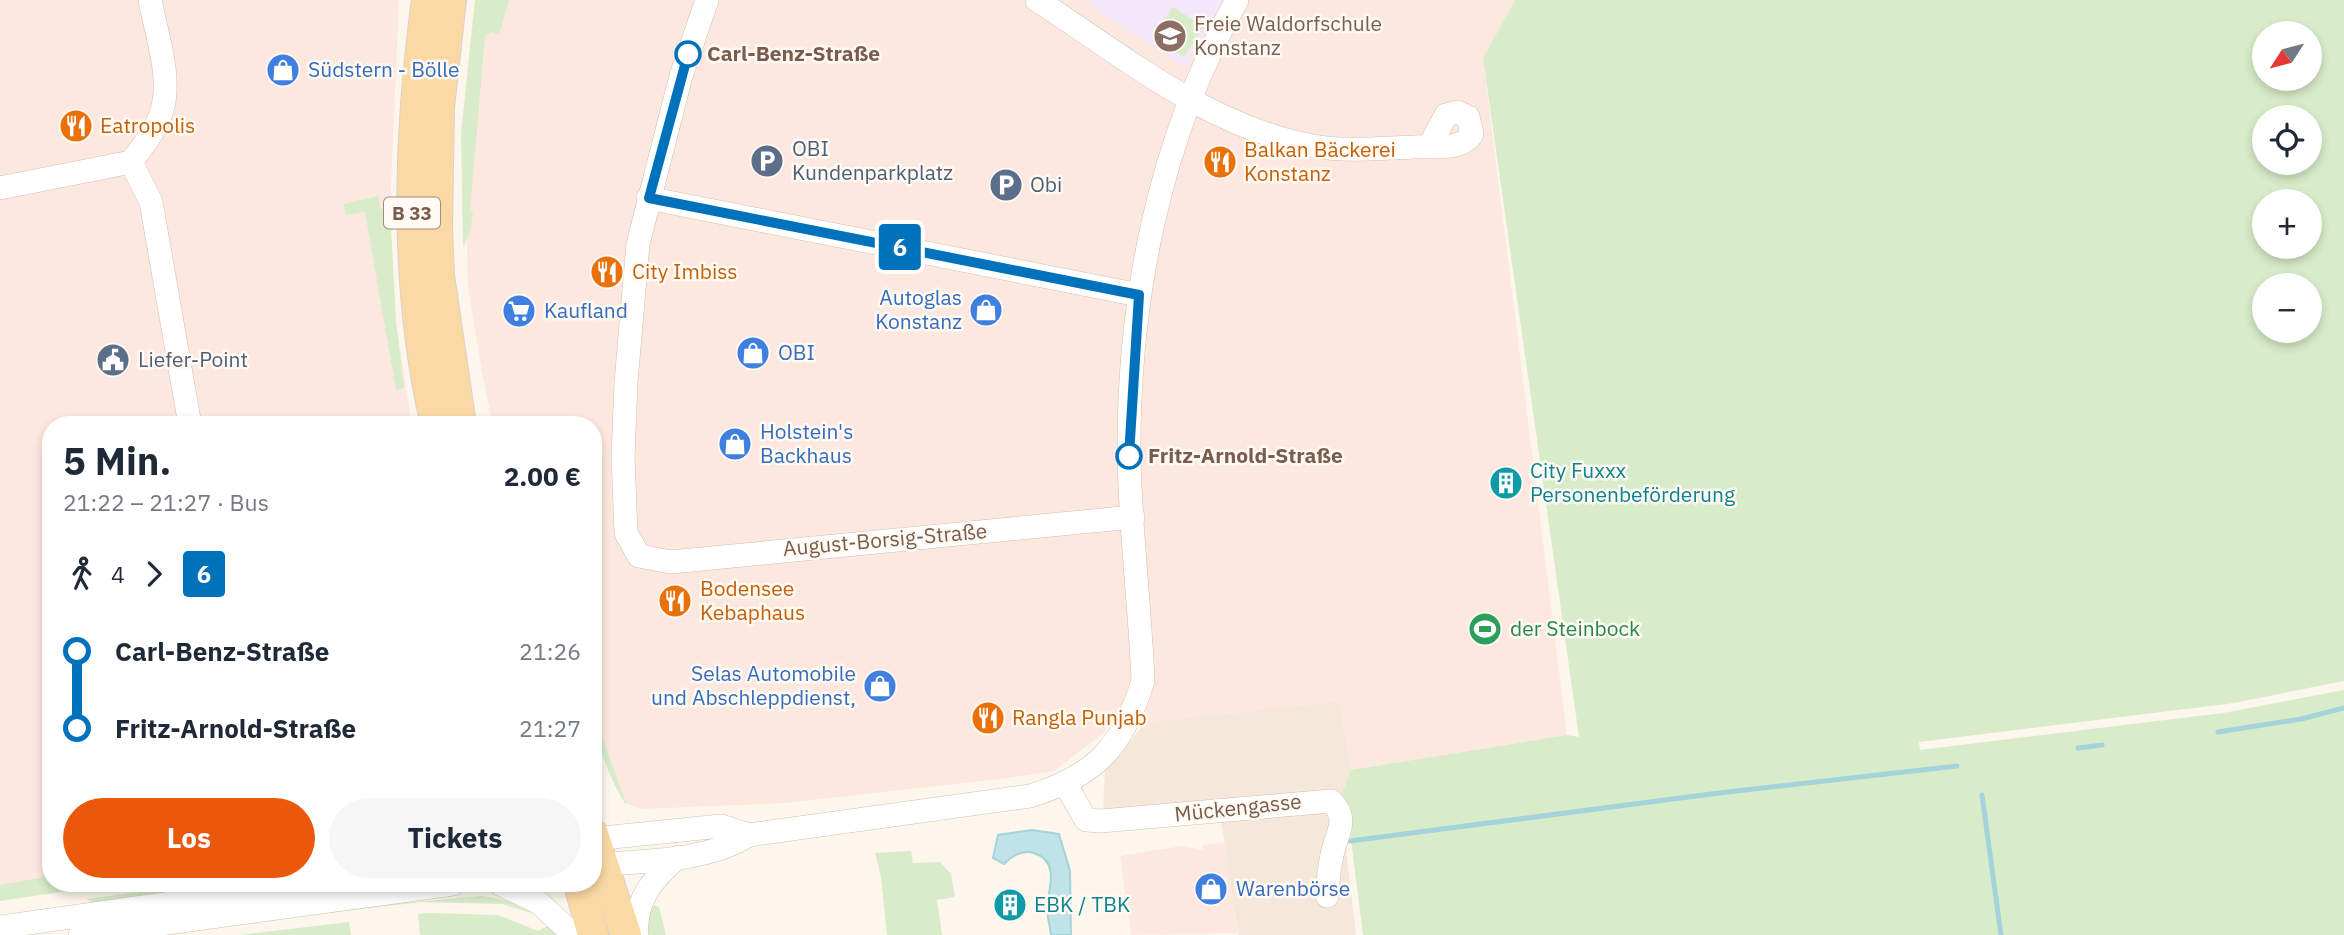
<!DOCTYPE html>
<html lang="de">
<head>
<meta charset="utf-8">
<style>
  :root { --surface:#fff; --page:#f6f6f7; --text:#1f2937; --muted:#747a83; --accent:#ea580c }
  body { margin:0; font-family:"IBM Plex Sans",sans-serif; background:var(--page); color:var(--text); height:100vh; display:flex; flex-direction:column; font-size:26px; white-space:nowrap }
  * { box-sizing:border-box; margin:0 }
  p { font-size:23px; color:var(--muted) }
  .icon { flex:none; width:38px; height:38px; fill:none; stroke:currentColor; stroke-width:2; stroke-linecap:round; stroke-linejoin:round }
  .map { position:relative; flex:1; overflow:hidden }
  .side { position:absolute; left:42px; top:416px; width:560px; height:476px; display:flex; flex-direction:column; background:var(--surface); border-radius:28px; box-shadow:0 4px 10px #0003 }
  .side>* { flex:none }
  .badge { padding:0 14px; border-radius:5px; font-size:24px; line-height:46px }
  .needle { width:46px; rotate:234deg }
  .fabs { position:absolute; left:2252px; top:21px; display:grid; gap:14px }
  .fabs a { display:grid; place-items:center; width:70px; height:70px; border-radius:50%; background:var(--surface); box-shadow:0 4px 10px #0003; font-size:35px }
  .map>.badge { position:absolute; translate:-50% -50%; box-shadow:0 0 0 4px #fff }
  .legs { display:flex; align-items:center; gap:10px; height:77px; padding:0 21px; font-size:23px }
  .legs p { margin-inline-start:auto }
  .headline { display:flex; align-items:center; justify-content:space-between; height:119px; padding:0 21px }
  h1 { font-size:38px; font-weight:800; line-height:52px }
  .button { display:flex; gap:14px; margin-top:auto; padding:14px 21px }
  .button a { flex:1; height:80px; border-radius:42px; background:var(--accent); color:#fff; font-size:28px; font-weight:800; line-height:80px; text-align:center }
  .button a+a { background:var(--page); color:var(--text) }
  ul { padding:0 21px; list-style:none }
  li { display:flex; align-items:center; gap:24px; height:77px; font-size:26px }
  li i { display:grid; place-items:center; width:10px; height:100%; margin:0 9px; background:currentColor }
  li i::after { content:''; width:18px; height:18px; margin:-9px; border:5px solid; border-radius:50%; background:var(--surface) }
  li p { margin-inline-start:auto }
  li:first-child i { background:linear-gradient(#0000 50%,currentColor 0) }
  li:last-child i { background:linear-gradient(currentColor 50%,#0000 0) }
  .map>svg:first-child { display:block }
</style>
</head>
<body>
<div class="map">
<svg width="2344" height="935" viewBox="0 0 2344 935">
  <rect width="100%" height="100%" fill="#fdf6ec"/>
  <path fill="#f5e8da" d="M1340,701L1351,770L1340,798L1356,935H1238L1218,799L1103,812L1105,771L1147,721Z"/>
  <g fill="#fde8e0">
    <path d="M0,0H399L390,208L396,322L412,425H51V884H114L0,901Z"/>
    <path d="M485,0H1515L1483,58L1567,735L1351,770L1340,701L1164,721L1110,720L1104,733L1054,771L1000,779L785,803L642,809L625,803L593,718V425H493L482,372L468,287L466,209Z"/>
    <path d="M1225,842L1237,933L1131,935L1120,856L1182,846L1203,850V845Z"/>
  </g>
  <path fill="#f3e8fa" d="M1092,0H1223L1185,67L1089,5Z"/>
  <g fill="#d8ecc9" fill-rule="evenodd">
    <path d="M475,0H509L499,35L491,32L485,36L470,211L473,212L470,232L463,248L461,133Z"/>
    <path d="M1515,0H2344V681L2234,703L1919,742L1920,750L2223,713L2344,690V935H1363L1348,816L1340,798L1351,770L1567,735L1579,737L1483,58ZM2264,33H2310V79H2264ZM2264,117H2310V163H2264ZM2264,201H2310V247H2264ZM2264,285H2310V331H2264Z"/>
    <path d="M1173,7L1204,27L1184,57L1153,37Z"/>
    <path d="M378,196L380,209L390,208L396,322L404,388L396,390L365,212L346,215L344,204Z"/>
    <path d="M593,711L626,803H625C611,783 593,735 593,711Z"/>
    <path d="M911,851L913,863L940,862L951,874L955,897L937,900L942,935H887L881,877L875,853Z"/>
    <path d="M51,876V884H86L87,888L0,901V885Z"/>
    <path d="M195,884H265L129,903L91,902L87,899Z"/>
    <path d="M482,896L517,902L537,915L502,904L421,902L244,923L268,915Z"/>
    <path d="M648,903L659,907L666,935H646Z"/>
    <path d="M430,913L498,915L538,931L553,923L565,935H420L418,914Z"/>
    <path d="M349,922L351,935H239Z"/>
  </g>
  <path fill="#bfe3e8" stroke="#a5d3da" stroke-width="2" d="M1032,830L1059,834L1070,871L1071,935H1051C1050,926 1047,916 1047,907C1048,890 1061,862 1034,853C1022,849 1012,856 1004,864L993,858L998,835Z"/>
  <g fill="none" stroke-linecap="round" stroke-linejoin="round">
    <g stroke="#a5d3da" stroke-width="5">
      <path d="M2218,732L2301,719L2344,708"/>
      <path d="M2078,748L2102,745"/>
      <path d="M1982,795L2001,935"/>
      <path d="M1350,841L1719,793L1957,766"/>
    </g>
    <defs>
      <g id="minor">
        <path d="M707,0L681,76L638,244L626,382L623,457L626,533L639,556L671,562L1133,517"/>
        <path d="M1037,0C1122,55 1210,128 1313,146C1345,152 1381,148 1414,147C1432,146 1462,151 1472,134L1468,117L1457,112L1446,115L1429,147"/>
        <path d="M131,162L151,202L190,425"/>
        <path d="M0,188L131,162C143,146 157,129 162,110C172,77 156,33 150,0"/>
        <path d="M648,198L1139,295"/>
        <path d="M1066,785L1086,820L1101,821L1331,801C1349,819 1338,830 1333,851C1329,866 1328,881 1327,896"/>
        <path d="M593,839L721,826L749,835"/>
        <path d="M593,865C644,861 706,862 749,835L1030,796C1096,776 1123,746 1143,681C1140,605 1130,529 1129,454C1128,297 1160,138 1237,0"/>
        <path d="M500,884L538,902L574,935"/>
        <path d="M0,927L306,884"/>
        <path d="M80,935L453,884"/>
        <path d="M637,935C634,901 653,878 678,857"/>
      </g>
      <g id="major">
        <path d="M427,0C408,141 404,286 436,425"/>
        <path d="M451,0L439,107L437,228L439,275L461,425"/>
        <path d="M593,834L626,935"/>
        <path d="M579,884L593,935"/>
      </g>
    </defs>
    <use href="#minor" stroke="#d1beb0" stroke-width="24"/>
    <use href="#major" stroke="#dad1cd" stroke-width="32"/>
    <use href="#minor" stroke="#fff" stroke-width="23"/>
    <use href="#major" stroke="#fbd9a5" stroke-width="30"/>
  </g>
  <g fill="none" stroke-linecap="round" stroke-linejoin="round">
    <defs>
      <path id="line-1" d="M688,54L649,198L1139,295L1129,456"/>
    </defs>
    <use href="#line-1" stroke="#fff" stroke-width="16"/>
    <use href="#line-1" stroke="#0072bc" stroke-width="10"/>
  </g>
  <defs>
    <symbol id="school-disc" viewBox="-11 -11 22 22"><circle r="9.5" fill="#8d6e63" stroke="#fffaf3"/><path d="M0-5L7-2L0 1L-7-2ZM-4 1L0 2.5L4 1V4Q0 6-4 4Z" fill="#fff"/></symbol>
    <symbol id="shop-disc" viewBox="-11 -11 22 22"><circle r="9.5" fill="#3f7fe0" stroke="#fffaf3"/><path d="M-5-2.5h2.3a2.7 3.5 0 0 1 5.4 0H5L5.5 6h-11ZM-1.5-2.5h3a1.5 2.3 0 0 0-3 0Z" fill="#fff"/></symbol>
    <symbol id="restaurant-disc" viewBox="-11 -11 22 22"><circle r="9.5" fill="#e8710a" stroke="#fffaf3"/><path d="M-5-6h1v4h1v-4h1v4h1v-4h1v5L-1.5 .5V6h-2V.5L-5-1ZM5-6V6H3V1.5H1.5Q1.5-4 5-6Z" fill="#fff"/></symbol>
    <symbol id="parking-disc" viewBox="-11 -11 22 22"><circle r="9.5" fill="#5c6f8a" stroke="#fffaf3"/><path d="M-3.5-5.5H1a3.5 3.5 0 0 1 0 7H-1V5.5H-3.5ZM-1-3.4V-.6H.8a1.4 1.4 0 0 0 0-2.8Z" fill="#fff"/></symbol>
    <symbol id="supermarket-disc" viewBox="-11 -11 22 22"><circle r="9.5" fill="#3f7fe0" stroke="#fffaf3"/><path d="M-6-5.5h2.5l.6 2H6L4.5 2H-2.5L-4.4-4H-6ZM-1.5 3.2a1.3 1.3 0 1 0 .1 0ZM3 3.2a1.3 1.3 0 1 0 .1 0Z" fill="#fff"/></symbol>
    <symbol id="civic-disc" viewBox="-11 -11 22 22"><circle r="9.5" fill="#5c6f8a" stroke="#fffaf3"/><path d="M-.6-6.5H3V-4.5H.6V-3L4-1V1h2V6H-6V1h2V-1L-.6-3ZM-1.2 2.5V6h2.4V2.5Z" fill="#fff"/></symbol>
    <symbol id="building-disc" viewBox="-11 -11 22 22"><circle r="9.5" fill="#0f9aa8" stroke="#fffaf3"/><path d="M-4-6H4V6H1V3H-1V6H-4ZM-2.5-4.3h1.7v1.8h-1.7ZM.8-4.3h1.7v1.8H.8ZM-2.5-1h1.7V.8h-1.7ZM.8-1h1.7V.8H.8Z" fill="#fff"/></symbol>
    <symbol id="stadium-disc" viewBox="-11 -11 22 22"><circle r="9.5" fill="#2e9e5b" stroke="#fffaf3"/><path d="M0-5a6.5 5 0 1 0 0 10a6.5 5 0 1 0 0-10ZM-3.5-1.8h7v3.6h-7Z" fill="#fff"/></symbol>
  </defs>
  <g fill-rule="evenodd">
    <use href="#school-disc" x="1151" y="17" width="38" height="38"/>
    <use href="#shop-disc" x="264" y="51" width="38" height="38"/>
    <use href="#restaurant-disc" x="57" y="107" width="38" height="38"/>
    <use href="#parking-disc" x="748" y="142" width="38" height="38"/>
    <use href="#restaurant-disc" x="1201" y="143" width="38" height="38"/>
    <use href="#parking-disc" x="987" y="166" width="38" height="38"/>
    <use href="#restaurant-disc" x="588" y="253" width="38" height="38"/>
    <use href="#shop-disc" x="967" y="291" width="38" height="38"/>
    <use href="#supermarket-disc" x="500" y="292" width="38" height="38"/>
    <use href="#shop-disc" x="734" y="334" width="38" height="38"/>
    <use href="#civic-disc" x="94" y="341" width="38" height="38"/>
    <use href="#shop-disc" x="716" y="425" width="38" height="38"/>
    <use href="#building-disc" x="1487" y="464" width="38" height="38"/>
    <use href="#restaurant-disc" x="656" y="582" width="38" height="38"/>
    <use href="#stadium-disc" x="1466" y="610" width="38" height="38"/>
    <use href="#shop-disc" x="861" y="667" width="38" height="38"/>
    <use href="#restaurant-disc" x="969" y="699" width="38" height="38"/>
    <use href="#shop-disc" x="1192" y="870" width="38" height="38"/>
    <use href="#building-disc" x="991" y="886" width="38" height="38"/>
  </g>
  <g fill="#fff" stroke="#0072bc" stroke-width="3.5">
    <circle cx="688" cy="54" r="12"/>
    <circle cx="1129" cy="456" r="12"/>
  </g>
  <g text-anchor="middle" stroke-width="5" stroke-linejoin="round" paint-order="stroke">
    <rect fill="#fffaf3" stroke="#a28b7f" stroke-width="2" x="384" y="197.5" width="56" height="31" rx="5"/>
    <g font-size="19" font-weight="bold" fill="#7a5c4d">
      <text x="412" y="220">B 33</text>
    </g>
    <g font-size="21" fill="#785e54" stroke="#fffaf3" text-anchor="start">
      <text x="1194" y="31">Freie Waldorfschule<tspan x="1194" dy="24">Konstanz</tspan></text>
    </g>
    <g font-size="21" font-weight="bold" fill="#7a5c4d" stroke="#fffaf3" text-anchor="start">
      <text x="707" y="61">Carl-Benz-Straße</text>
      <text x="1148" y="463">Fritz-Arnold-Straße</text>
    </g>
    <g font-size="21" fill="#366cbe" stroke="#fffaf3" text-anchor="start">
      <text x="308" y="77">Südstern - Bölle</text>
      <text x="962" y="305" text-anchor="end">Autoglas<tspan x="962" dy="24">Konstanz</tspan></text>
      <text x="544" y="318">Kaufland</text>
      <text x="778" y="360">OBI</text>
      <text x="760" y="439">Holstein's<tspan x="760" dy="24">Backhaus</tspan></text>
      <text x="856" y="681" text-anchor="end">Selas Automobile<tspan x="856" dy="24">und Abschleppdienst,</tspan></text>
      <text x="1236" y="896">Warenbörse</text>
    </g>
    <g font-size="21" fill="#c56008" stroke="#fffaf3" text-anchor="start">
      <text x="100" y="133">Eatropolis</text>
      <text x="1244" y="157">Balkan Bäckerei<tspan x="1244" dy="24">Konstanz</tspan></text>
      <text x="632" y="279">City Imbiss</text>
      <text x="700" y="596">Bodensee<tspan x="700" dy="24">Kebaphaus</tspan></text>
      <text x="1012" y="725">Rangla Punjab</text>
    </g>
    <g font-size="21" fill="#4e5e75" stroke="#fffaf3" text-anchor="start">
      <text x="792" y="156">OBI<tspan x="792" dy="24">Kundenparkplatz</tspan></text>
      <text x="1030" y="192">Obi</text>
      <text x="138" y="367">Liefer-Point</text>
    </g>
    <g font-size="21" fill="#0d838f" stroke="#fffaf3" text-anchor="start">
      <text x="1530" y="478">City Fuxxx<tspan x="1530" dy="24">Personenbeförderung</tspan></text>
      <text x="1034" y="912">EBK / TBK</text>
    </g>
    <g font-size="21" fill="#7a5c4d" stroke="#fffaf3">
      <text transform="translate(885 540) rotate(-5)" y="7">August-Borsig-Straße</text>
      <text transform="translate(1238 808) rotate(-6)" y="7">Mückengasse</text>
    </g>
    <g font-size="21" fill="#27864d" stroke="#fffaf3" text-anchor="start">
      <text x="1510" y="636">der Steinbock</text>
    </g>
  </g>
</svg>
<div class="fabs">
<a><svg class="needle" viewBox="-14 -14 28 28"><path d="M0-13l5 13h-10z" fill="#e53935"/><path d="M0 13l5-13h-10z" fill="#747a83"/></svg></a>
<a><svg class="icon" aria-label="locate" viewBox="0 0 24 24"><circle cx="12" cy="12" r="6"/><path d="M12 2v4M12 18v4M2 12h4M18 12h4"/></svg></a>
<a>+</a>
<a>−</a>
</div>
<b class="badge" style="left:900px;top:247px;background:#0072bc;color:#fff">6</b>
<section class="side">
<div class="headline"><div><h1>5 Min.</h1><p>21:22 – 21:27 · Bus</p></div><b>2.00 €</b></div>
<div class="legs"><svg class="icon" aria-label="walk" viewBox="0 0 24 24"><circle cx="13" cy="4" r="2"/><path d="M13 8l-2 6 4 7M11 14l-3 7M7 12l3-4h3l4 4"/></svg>4<svg class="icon" aria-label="forward" viewBox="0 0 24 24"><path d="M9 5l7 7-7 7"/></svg><b class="badge" style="background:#0072bc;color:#fff">6</b></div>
<ul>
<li><i style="color:#0072bc"></i><b>Carl-Benz-Straße</b><p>21:26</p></li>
<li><i style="color:#0072bc"></i><b>Fritz-Arnold-Straße</b><p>21:27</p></li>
</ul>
<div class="button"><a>Los</a><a>Tickets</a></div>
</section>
</div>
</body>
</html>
